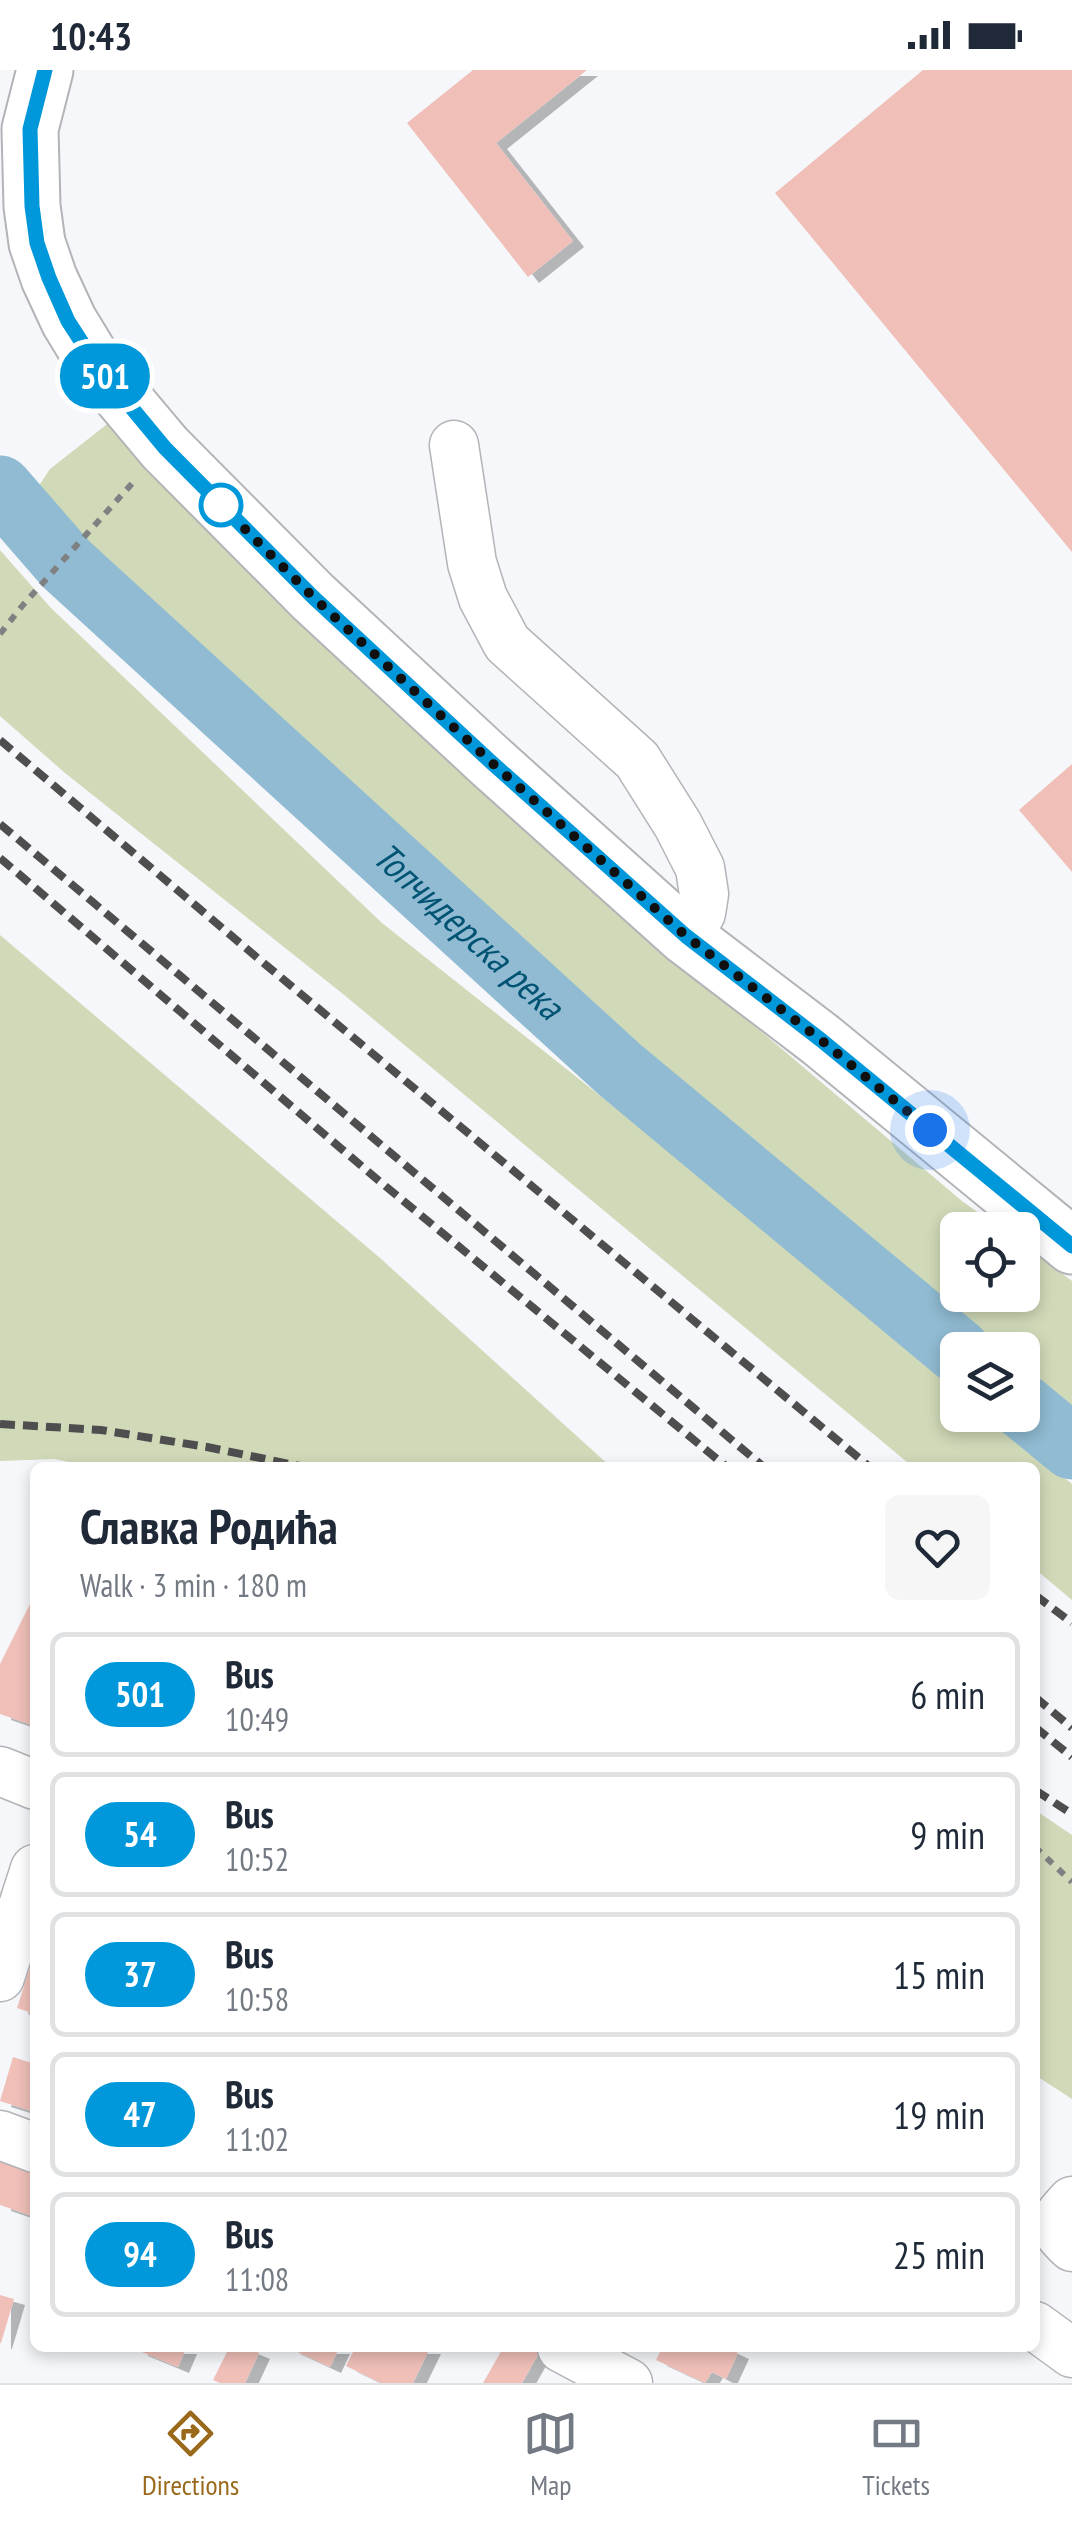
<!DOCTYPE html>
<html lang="en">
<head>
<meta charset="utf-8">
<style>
  :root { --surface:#fff; --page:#f6f6f7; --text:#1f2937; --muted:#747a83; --line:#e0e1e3; --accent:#9a691c }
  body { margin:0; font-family:"PT Sans Narrow",sans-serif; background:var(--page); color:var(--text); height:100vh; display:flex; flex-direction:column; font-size:38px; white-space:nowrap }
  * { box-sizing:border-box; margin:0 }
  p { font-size:32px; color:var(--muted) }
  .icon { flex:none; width:55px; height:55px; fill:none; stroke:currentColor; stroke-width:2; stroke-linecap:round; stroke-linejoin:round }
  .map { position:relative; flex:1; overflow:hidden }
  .side { position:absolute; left:30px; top:1392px; width:1010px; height:890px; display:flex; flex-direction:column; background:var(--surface); border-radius:15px; box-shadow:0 5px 15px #0003 }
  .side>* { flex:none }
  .badge { padding:0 20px; border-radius:32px; font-size:35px; line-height:65px }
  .tools { position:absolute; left:940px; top:1142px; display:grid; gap:20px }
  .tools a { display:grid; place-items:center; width:100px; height:100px; border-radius:15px; background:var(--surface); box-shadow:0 5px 15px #0003; font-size:50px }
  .you { position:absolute; width:50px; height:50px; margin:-25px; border:8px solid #fff; border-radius:50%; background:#1a73e8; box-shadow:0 0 0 15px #1a73e833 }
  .map>.badge { position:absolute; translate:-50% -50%; box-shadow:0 0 0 5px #fff }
  .round { display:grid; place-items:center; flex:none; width:105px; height:105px; border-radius:15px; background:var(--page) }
  .headline { display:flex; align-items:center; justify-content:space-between; height:170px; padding:0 50px }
  h1 { font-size:48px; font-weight:600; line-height:75px }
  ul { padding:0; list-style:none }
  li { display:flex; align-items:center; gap:30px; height:125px; margin:0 20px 15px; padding:0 30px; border:5px solid var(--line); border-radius:15px }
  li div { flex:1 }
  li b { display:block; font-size:38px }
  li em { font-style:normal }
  li .badge { min-width:110px; font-weight:700; text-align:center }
  .status { display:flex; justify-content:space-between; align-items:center; height:70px; padding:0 50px; background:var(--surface); direction:ltr }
  .status svg { height:28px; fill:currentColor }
  .dock { display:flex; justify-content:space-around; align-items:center; height:140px; border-top:2px solid var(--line); background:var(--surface); font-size:28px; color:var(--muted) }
  .dock a { display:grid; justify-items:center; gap:5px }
  .dock .on { color:var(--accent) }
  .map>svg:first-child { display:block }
</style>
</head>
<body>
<div class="status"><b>10:43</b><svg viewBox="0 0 49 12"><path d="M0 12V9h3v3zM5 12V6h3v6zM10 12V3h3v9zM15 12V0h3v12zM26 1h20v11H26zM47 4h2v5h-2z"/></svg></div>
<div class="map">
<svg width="1072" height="2313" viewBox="0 0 1072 2313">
  <defs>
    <filter id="shadow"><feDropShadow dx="11" dy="6" stdDeviation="0" flood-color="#0004"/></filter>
  </defs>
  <rect width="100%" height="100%" fill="#f6f7fa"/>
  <g fill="#d0d9b8">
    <path d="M111,351L635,855L962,1131L1002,1160H958V1225H1022L1023,1175L1072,1211V1371L1023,1333L1022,1280L957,1281L509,898L66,494L21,443L50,399Z"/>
    <path d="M0,480L51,538L382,853L709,1112L957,1319L958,1345H989L1072,1414V1530L1035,1499V1398L913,1397L343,924L65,703L0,646Z"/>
    <path d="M0,865L380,1188L611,1397L100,1398L54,1389L0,1391Z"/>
    <path d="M1035,1740L1072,1765V2029L1035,2005Z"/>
  </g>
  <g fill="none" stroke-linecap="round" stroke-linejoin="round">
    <path stroke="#90bbd2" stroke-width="11" d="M4,423L30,421"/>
    <g stroke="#90bbd2" stroke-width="65">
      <path id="s1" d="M0,418L66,494L619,999L958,1281"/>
      <path d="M1022,1336L1072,1377"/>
    </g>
  </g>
  <g fill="#efbfb8" filter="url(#shadow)">
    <path d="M473,0H587L496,73L573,171L528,207L407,53Z"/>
    <path d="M923,0H1072V482L775,123Z"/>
    <path d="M1072,694V802L1019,740Z"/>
    <path d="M35,1524V1656L0,1644V1594Z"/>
    <path d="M34,1885H35V1944L17,1938Z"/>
    <path d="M13,1987L35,1994V2042L0,2031Z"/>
    <path d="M0,2080L35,2093V2147L0,2135Z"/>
    <path d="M0,2225L14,2229L1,2273H0Z"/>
    <path d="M138,2278H186L178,2297L137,2280Z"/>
    <path d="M229,2278H247L259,2283L245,2313H220L213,2310Z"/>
    <path d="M289,2278H339L330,2297Z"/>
    <path d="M355,2278H430L413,2313H381L346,2296Z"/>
    <path d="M503,2278H530L539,2283L522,2313H483Z"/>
    <path d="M662,2278H727L738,2283L726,2309L712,2302L705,2313L656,2290Z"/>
  </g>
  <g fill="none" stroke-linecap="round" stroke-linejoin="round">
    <defs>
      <g id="minor">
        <path d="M454,375L472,493L483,528L507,573L637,690L678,755L700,798L704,824L701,843L686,867"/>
        <path d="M0,1701L35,1715"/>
        <path d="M0,1907L35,1799"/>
        <path d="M0,2065L35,2078"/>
        <path d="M1072,2131C1052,2153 1049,2155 1072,2177"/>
        <path d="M1035,2256L1072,2283"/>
        <path d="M562,2278L628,2313"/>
      </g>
      <path id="major" d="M45,0L30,59L32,136L37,173L49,208L69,251L97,297L165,378L313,527L491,692L686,867L821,970L1072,1176"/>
    </defs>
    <use href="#minor" stroke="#b3b4b7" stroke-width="51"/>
    <use href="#major" stroke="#b3b4b7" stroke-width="59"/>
    <g stroke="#7f8081" stroke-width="6" stroke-dasharray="8 8" stroke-linecap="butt">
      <path d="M0,564L23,535L137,408"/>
      <path d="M1035,1777L1072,1812"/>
    </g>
    <use href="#minor" stroke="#fff" stroke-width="48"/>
    <use href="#major" stroke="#fff" stroke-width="55"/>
    <g stroke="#4e4e4f" stroke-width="8" stroke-dasharray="15 8" stroke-linecap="butt">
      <path d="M0,670L260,890L871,1398"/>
      <path d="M0,754L765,1398"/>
      <path d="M0,788L378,1110L728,1398"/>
      <path d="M0,1354L101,1360L207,1377L309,1398"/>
      <path d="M1035,1525L1072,1553"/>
      <path d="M1035,1627L1072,1658"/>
      <path d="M1035,1657L1072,1687"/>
      <path d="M1035,1720L1072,1744"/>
    </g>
  </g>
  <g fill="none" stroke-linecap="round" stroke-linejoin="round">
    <defs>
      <path id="line" d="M45,0L30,59L32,136L37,173L49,208L68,251L97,296L165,378L313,527L491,692L686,866L821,970L1072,1176"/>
    </defs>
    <use href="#line" stroke="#fff" stroke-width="22"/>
    <use href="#line" stroke="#0098da" stroke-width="15"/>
    <path stroke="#101011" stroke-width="10" stroke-dasharray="0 18" d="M221,435L214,428L313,527L491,692L686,866L821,970L930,1060"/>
  </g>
  <circle fill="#fff" stroke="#0098da" stroke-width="5" cx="221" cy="435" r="20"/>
  <g text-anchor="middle" stroke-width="9" stroke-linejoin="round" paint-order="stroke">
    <g font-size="38" font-style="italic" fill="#005373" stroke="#fff">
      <text dy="13" stroke="none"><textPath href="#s1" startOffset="645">Топчидерска река</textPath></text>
    </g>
  </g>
</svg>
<div class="tools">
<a><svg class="icon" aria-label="locate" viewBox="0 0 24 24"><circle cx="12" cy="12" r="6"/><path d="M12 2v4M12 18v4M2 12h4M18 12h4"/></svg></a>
<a><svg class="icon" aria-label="layers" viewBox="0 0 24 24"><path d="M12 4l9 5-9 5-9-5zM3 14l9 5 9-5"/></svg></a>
</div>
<div class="you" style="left:930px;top:1060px"></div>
<b class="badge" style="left:105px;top:306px;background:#0098da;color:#fff">501</b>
<section class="side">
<div class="headline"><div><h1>Славка Родића</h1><p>Walk · 3 min · 180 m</p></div><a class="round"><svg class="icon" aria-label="heart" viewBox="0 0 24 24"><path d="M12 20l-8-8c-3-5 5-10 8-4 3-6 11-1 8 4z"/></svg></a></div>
<ul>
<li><span class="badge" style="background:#0098da;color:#fff">501</span><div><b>Bus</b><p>10:49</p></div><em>6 min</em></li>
<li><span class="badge" style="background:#0098da;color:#fff">54</span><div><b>Bus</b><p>10:52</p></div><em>9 min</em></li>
<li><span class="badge" style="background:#0098da;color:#fff">37</span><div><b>Bus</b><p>10:58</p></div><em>15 min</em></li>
<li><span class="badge" style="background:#0098da;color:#fff">47</span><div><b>Bus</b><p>11:02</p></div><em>19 min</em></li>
<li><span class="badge" style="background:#0098da;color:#fff">94</span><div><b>Bus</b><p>11:08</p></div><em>25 min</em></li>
</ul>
</section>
</div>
<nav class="dock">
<a class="on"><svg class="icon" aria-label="directions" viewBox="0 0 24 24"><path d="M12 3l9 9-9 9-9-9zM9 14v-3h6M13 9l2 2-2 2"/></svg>Directions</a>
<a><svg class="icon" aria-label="map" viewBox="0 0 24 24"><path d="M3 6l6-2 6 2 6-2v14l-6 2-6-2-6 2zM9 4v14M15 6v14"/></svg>Map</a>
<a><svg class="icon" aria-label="tickets" viewBox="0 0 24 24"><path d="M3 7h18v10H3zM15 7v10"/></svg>Tickets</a>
</nav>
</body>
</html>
